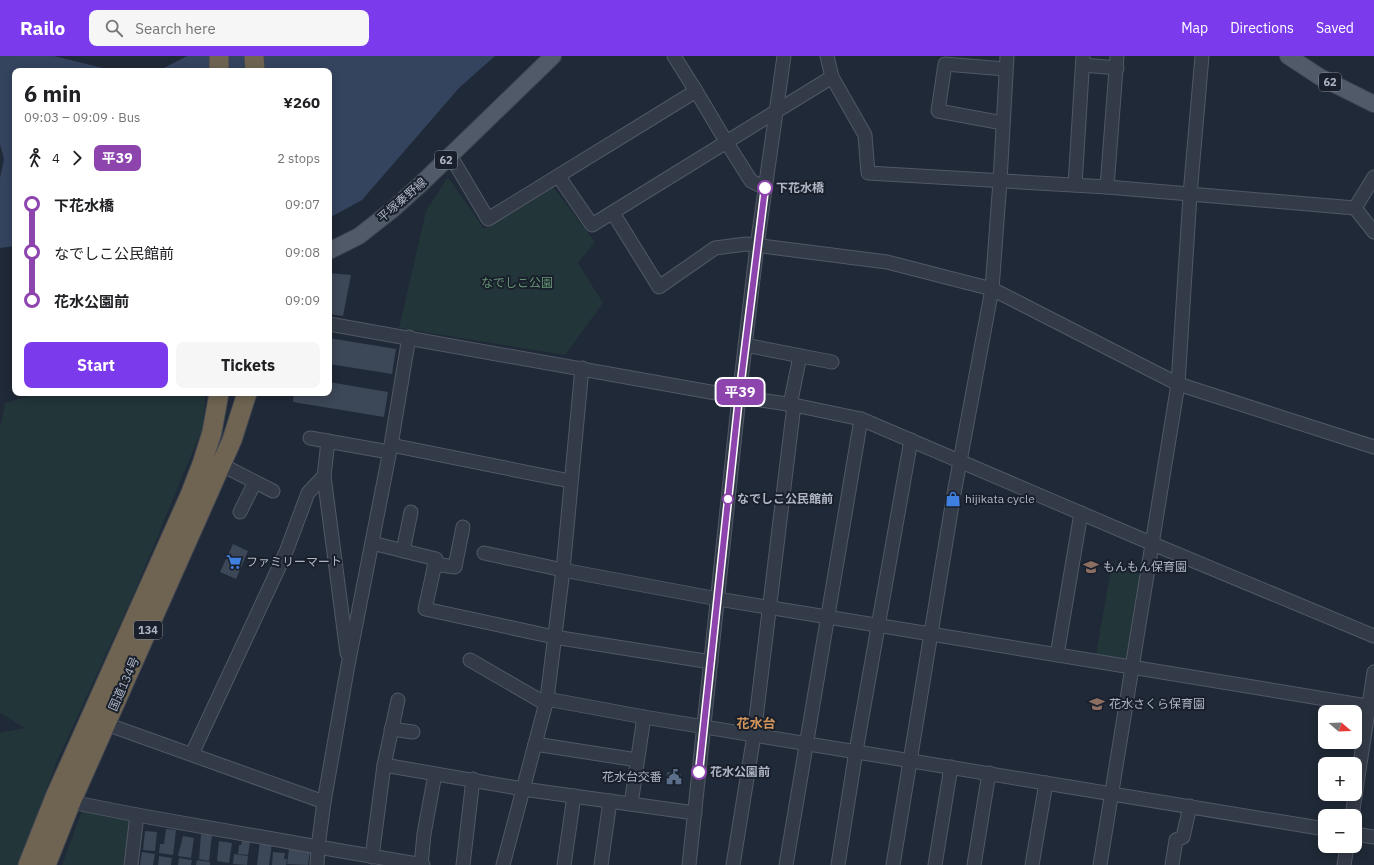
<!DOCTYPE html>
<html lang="en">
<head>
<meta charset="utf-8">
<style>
  :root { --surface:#fff; --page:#f6f6f6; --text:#202124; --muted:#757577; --accent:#7c3aed }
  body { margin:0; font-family:"IBM Plex Sans","Noto Sans JP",sans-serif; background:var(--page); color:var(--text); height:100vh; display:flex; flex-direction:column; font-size:15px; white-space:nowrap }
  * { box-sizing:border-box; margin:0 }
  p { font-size:13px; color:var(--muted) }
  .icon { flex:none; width:22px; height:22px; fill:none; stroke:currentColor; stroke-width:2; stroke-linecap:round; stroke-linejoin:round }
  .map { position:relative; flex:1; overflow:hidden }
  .panel { position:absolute; left:12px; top:12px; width:320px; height:328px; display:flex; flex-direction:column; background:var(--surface); border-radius:8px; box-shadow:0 2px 10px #0003 }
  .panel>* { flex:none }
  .badge { padding:0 8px; border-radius:6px; font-size:14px; line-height:26px }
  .needle { width:26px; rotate:109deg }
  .fabs { position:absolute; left:1318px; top:649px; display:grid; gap:8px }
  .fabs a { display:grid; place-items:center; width:44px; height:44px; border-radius:8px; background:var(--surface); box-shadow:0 2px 10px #0003; font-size:20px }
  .map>.badge { position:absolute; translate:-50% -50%; box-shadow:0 0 0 2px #fff }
  .legs { display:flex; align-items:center; gap:6px; height:44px; padding:0 12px; font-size:13px }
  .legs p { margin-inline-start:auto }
  .summary { display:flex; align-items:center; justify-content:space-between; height:68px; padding:0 12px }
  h1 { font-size:22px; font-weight:800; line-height:30px }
  .primary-button { display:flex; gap:8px; margin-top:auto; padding:8px 12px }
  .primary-button a { flex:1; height:46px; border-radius:8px; background:var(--accent); color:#fff; font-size:16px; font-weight:800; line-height:46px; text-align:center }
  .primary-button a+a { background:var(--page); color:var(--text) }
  ul { padding:0 12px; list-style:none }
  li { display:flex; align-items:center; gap:14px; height:48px; font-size:15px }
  li i { display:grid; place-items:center; width:6px; height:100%; margin:0 5px; background:currentColor }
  li i::after { content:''; width:10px; height:10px; margin:-5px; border:3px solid; border-radius:50%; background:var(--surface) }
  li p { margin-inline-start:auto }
  li:first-child i { background:linear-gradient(#0000 50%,currentColor 0) }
  li:last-child i { background:linear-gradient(currentColor 50%,#0000 0) }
  header { display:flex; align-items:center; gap:24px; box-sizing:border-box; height:56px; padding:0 20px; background:var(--accent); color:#fff }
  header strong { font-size:19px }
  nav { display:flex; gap:22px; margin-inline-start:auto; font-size:14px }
  .search { width:280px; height:36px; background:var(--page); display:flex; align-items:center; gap:10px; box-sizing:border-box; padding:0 14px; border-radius:8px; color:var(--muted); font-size:15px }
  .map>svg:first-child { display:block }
</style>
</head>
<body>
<header>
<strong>Railo</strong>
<div class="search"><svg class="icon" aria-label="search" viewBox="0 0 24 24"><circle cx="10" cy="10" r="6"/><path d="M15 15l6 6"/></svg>Search here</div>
<nav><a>Map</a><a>Directions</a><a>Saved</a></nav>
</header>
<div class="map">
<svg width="1374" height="809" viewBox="0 0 1374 809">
  <rect width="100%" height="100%" fill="#202937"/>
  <g fill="#223538">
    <path d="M448,121L484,173L554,132L595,186L578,207L603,247L565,299L399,272L426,155Z"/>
    <path d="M39,337H206L203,371L132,542L56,707L19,809H0V677L25,672L0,657V371L5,347Z"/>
    <path d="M1111,512L1144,519L1129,604L1096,599Z"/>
    <path d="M83,752L130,764L123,809H62Z"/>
  </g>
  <path fill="#34445f" d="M0,0H54L103,12H164L187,0H495L459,32L362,144L329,162V15H15V190L0,192V122L4,103L0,88Z"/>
  <g fill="#3c4757">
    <path d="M329,217L351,219L343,260L329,258Z"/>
    <path d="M329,282L396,293L392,318L329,308Z"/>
    <path d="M329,326L388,336L384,361L293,346L294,337H329Z"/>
    <path d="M233,488L248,495L236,523L220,516Z"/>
    <path d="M667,716L681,718L680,726L667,724Z"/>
    <path d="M166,773L176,774L173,799L159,797L160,788H164Z"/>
    <path d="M145,775L157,776L155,795L143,794Z"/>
    <path d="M201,778L212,779L209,805L199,803Z"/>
    <path d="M183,780L194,782L191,802L178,800Z"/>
    <path d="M219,785L232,787L229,807L217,805Z"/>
    <path d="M242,785L250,786L248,799L238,798L239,789H241Z"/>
    <path d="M260,785L272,787L269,809H257Z"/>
    <path d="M289,793L310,795L308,809L287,808Z"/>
    <path d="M142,796L155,798L153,809H140Z"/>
    <path d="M273,796L285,797L284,803H287L286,809H272Z"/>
    <path d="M234,798L248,800L247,809L233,808Z"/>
    <path d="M159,800L172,802L171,809H158Z"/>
    <path d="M179,802L192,804L191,809H178Z"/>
    <path d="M197,804L210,806V809H196Z"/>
  </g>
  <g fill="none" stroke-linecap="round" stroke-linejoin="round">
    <defs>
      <g id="minor">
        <path d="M674,0L696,35"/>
        <path d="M827,0L832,21L865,79L868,117L1107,131L1355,152"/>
        <path d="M1083,9L1117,12"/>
        <path d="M1003,67L938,55L945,8L1005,13"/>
        <path d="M450,99L488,163L696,35L727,87L751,125L765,132"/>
        <path d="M559,121L592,169L832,21"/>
        <path d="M1374,121L1355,152L1374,176"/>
        <path d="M1075,129L1083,0"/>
        <path d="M1107,131L1117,0"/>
        <path d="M613,157L659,231L715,192L746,188L887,206L992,233L1178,328L1374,391"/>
        <path d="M329,268L727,339L794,349L861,363L1153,488L1374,580"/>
        <path d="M745,289L832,306"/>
        <path d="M790,349L800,300"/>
        <path d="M310,382L389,396"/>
        <path d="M391,389L570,425"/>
        <path d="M222,409L273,435"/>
        <path d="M324,420L328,385"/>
        <path d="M240,456L255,426"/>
        <path d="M372,487L436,503L425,553L554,581L711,606"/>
        <path d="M403,495L411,456"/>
        <path d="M484,497L563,514L718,543L1374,651"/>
        <path d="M434,508L455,511L463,471"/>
        <path d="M1057,599L1081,457"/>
        <path d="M470,604L546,648"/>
        <path d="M547,643L644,661L1325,773"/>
        <path d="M106,668L324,746"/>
        <path d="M391,673L413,676"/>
        <path d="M535,688L637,704"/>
        <path d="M192,698L286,496L308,437L324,420L347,597"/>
        <path d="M384,709L398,644"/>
        <path d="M71,746L137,759L318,791L324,746L348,609L391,389L409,281"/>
        <path d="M631,748L644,661"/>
        <path d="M1352,760L1374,616"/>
        <path d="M1355,778L1374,781"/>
        <path d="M372,801L384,709L523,733L695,757"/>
        <path d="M131,809L137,759"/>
        <path d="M317,809L318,791L423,809"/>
        <path d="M421,809L424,778L435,718"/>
        <path d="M463,809L473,723"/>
        <path d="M503,809L547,643L563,514L582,312"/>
        <path d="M564,809L574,740"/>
        <path d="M601,809L610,745"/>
        <path d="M689,809L739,341L757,190L784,0"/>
        <path d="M733,809L754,679L794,349"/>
        <path d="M786,809L861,363"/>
        <path d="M838,809L856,695L911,384"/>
        <path d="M893,809L953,443L992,233L1000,125L1007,0"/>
        <path d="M935,809L951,711"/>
        <path d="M974,809L989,717"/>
        <path d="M1032,809L1046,727"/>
        <path d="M1100,809L1178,328L1190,139L1202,0"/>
        <path d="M1172,809L1176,784L1183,781L1190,750"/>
        <path d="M1344,809L1347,790"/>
      </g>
      <g id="major">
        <path d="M1288,0L1320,21L1374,48"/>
        <path d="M329,195L359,180L392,154L423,126L553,0"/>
      </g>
      <g id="highway">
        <path d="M219,0V15"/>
        <path d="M254,0L255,15"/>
        <path d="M28,809L55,741L190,439L202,408L212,376L219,337"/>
        <path d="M46,809L71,746L232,384L247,337"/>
      </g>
    </defs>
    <use href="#minor" stroke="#515865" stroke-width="15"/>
    <use href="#major" stroke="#3d4451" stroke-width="18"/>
    <use href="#highway" stroke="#3e4552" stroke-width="21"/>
    <use href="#minor" stroke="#343b48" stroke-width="13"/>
    <use href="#major" stroke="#515a68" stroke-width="16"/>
    <use href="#highway" stroke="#6e6451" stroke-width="19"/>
  </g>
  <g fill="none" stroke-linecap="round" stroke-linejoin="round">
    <defs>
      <path id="line-1" d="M699,716L739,341L765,132"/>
    </defs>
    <use href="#line-1" stroke="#fff" stroke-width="9"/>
    <use href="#line-1" stroke="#8e44ad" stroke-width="6"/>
  </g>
  <defs>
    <symbol id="shop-bare" viewBox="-9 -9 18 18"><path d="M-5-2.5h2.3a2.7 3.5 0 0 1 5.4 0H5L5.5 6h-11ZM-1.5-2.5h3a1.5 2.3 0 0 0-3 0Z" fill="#3f7fe0" stroke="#19202c" stroke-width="2.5" paint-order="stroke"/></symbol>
    <symbol id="supermarket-bare" viewBox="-9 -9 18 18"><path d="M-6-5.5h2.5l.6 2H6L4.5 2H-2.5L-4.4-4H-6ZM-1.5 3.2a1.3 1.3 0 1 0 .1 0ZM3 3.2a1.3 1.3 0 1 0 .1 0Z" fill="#3f7fe0" stroke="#19202c" stroke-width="2.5" paint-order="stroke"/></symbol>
    <symbol id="school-bare" viewBox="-9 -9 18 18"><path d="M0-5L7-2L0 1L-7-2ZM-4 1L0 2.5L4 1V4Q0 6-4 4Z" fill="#8d6e63" stroke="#19202c" stroke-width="2.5" paint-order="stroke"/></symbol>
    <symbol id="civic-bare" viewBox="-9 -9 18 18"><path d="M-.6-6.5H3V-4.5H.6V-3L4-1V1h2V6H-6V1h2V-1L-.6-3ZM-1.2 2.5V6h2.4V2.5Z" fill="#5c6f8a" stroke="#19202c" stroke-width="2.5" paint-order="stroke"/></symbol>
  </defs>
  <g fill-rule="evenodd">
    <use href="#shop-bare" x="942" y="432" width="22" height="22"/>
    <use href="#supermarket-bare" x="223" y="495" width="22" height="22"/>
    <use href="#school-bare" x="1080" y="500" width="22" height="22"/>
    <use href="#school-bare" x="1086" y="637" width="22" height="22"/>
    <use href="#civic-bare" x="663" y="710" width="22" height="22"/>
  </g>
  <g fill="#fff" stroke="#8e44ad" stroke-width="2">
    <circle cx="765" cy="132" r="7"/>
    <circle cx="728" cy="443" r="5"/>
    <circle cx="699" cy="716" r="7"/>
  </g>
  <g text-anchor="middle" stroke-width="4" stroke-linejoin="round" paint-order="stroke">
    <g fill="#19202c" stroke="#818896" stroke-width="1">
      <rect x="1319" y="17" width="22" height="18" rx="3"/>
      <rect x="435" y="95" width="22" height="18" rx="3"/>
      <rect x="134" y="565" width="28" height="18" rx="3"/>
    </g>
    <g font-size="11" font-weight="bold" fill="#aeb5c4">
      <text x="1330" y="30">62</text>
      <text x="446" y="108">62</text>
      <text x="148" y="578">134</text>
    </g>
    <g font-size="12" font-weight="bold" fill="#aeb5c4" stroke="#19202c" text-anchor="start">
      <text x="776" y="136">下花水橋</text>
      <text x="737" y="447">なでしこ公民館前</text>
      <text x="710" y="720">花水公園前</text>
    </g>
    <g font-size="12" fill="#aeb5c4" stroke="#19202c">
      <text transform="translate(402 144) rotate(-41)" y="4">平塚秦野線</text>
      <text transform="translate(124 628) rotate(-66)" y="4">国道134号</text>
    </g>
    <g font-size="12" fill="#669573" stroke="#19202c">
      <text x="517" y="231">なでしこ公園</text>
    </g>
    <g font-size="12" fill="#aeb5c4" stroke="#19202c" text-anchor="start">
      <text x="965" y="447">hijikata cycle</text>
      <text x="246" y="510">ファミリーマート</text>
      <text x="1103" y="515">もんもん保育園</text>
      <text x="1109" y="652">花水さくら保育園</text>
      <text x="662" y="725" text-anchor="end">花水台交番</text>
    </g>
    <g font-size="13" font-weight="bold" fill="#d2955b" stroke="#19202c">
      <text x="756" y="672">花水台</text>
    </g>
  </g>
</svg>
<div class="fabs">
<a><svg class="needle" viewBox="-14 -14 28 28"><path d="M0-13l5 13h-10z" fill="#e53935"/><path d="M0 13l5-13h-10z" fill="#757577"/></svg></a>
<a>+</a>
<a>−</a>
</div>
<b class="badge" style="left:740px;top:336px;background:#8e44ad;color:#fff">平39</b>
<section class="panel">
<div class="summary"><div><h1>6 min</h1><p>09:03 – 09:09 · Bus</p></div><b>¥260</b></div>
<div class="legs"><svg class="icon" aria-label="walk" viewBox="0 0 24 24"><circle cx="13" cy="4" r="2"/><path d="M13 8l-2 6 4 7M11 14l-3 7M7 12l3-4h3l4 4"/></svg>4<svg class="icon" aria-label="forward" viewBox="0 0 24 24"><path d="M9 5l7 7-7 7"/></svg><b class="badge" style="background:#8e44ad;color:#fff">平39</b><p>2 stops</p></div>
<ul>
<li><i style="color:#8e44ad"></i><b>下花水橋</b><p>09:07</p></li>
<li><i style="color:#8e44ad"></i><span>なでしこ公民館前</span><p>09:08</p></li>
<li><i style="color:#8e44ad"></i><b>花水公園前</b><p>09:09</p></li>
</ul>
<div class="primary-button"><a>Start</a><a>Tickets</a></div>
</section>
</div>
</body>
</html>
